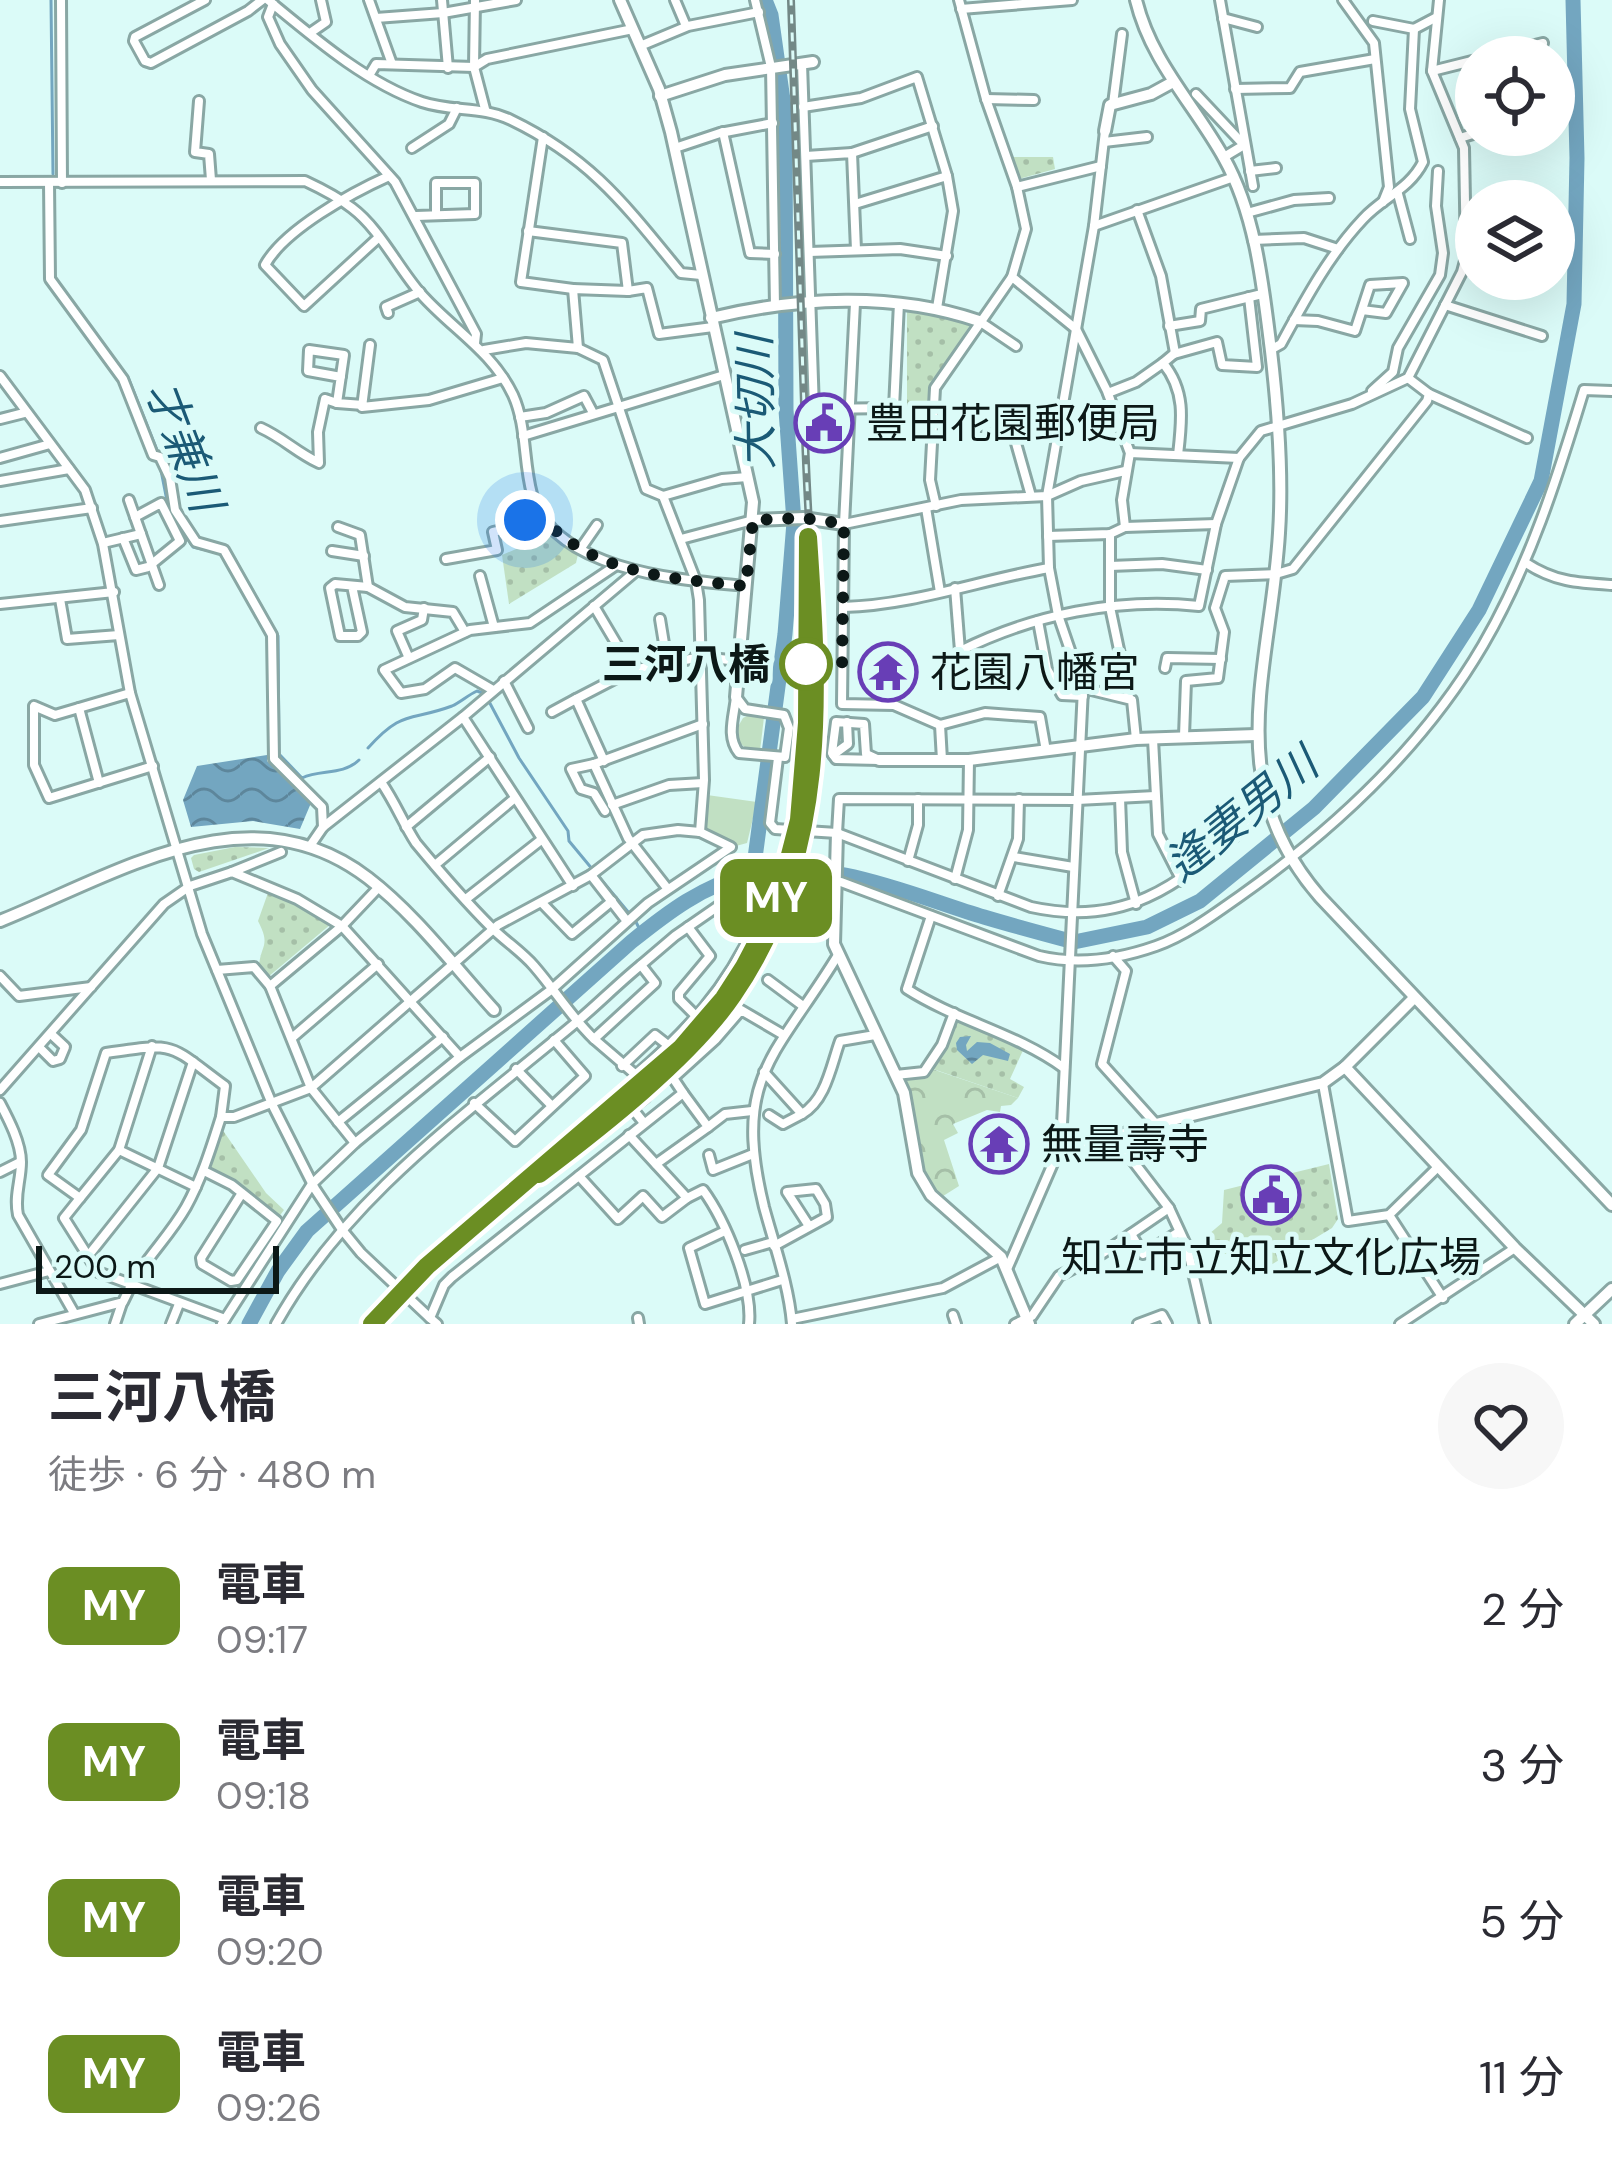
<!DOCTYPE html>
<html lang="ja">
<head>
<meta charset="utf-8">
<style>
  :root { --surface:#fff; --page:#f7f7f7; --text:#2b2b33; --muted:#7c7c81 }
  body { margin:0; font-family:"DM Sans","Noto Sans JP",sans-serif; background:var(--page); color:var(--text); height:100vh; display:flex; flex-direction:column; font-size:45px; white-space:nowrap }
  * { box-sizing:border-box; margin:0 }
  p { font-size:39px; color:var(--muted) }
  .icon { flex:none; width:66px; height:66px; fill:none; stroke:currentColor; stroke-width:2; stroke-linecap:round; stroke-linejoin:round }
  .map { position:relative; height:1324px; overflow:hidden }
  .panel { display:flex; flex-direction:column; background:var(--surface); flex:1 }
  .panel>* { flex:none }
  .badge { padding:0 24px; border-radius:18px; font-size:42px; line-height:78px }
  .buttons { position:absolute; left:1455px; top:36px; display:grid; gap:24px }
  .buttons a { display:grid; place-items:center; width:120px; height:120px; border-radius:50%; background:var(--surface); box-shadow:0 12px 48px #0002; font-size:60px }
  .scale { position:absolute; left:36px; bottom:30px; width:243px; box-sizing:border-box; padding-left:12px; border:6px solid #0c1817; border-top:0; font-size:33px; line-height:42px; white-space:nowrap; color:#0c1817; -webkit-text-stroke:9px #dbfbf8; paint-order:stroke }
  .you { position:absolute; width:60px; height:60px; margin:-30px; border:9px solid #fff; border-radius:50%; background:#1a73e8; box-shadow:0 0 0 18px #1a73e833 }
  .map>.badge { position:absolute; translate:-50% -50%; box-shadow:0 0 0 6px #fff }
  .round { display:grid; place-items:center; flex:none; width:126px; height:126px; border-radius:63px; background:var(--page) }
  .headline { display:flex; align-items:center; justify-content:space-between; height:204px; padding:0 48px }
  h1 { font-size:57px; font-weight:700; line-height:90px }
  ul { padding:0; list-style:none }
  li { display:flex; align-items:center; gap:36px; height:156px; padding:0 48px }
  li div { flex:1 }
  li b { display:block; font-size:45px }
  li em { font-style:normal }
  li .badge { min-width:132px; font-weight:700; text-align:center }
  .map>svg:first-child { display:block }
</style>
</head>
<body>
<div class="map">
<svg width="1612" height="1324" viewBox="0 0 1612 1324">
  <defs>
    <pattern id="forest-crowns" width="20" height="18" patternUnits="userSpaceOnUse" patternTransform="scale(3)"><rect width="20" height="18" fill="#c1e0c3"/><path d="M2 6a3 3 0 1 1 6 0M12 15a3 3 0 1 1 6 0" fill="none" stroke="#a5bfa7"/></pattern>
    <pattern id="park-dots" width="8" height="8" patternUnits="userSpaceOnUse" patternTransform="scale(3)"><rect width="8" height="8" fill="#c1e0c3"/><path d="M2 2h.1M6 6h.1" fill="none" stroke="#a5bfa7" stroke-width="1.8" stroke-linecap="round"/></pattern>
    <pattern id="water-waves" width="16" height="10" patternUnits="userSpaceOnUse" patternTransform="scale(3)"><rect width="16" height="10" fill="#73a6c0"/><path d="M0 5q4-4 8 0t8 0" fill="none" stroke="#5d869b"/></pattern>
  </defs>
  <rect width="100%" height="100%" fill="#dbfbf8"/>
  <g fill="#c1e0c3">
    <path d="M751,714L764,717L760,751C746,751 739,745 735,732L743,718Z"/>
    <path d="M707,795L757,802L747,843L736,846L703,830Z"/>
  </g>
  <path fill="url(#forest-crowns)" d="M929,1068L1018,1098L1011,1105L1001,1106L1000,1112L987,1110L953,1124L958,1133L944,1140L959,1186L940,1198C914,1176 921,1144 915,1115C912,1102 906,1089 902,1077Z"/>
  <g fill="url(#park-dots)">
    <path d="M1006,157H1053L1055,169L1015,180Z"/>
    <path d="M907,308L940,314L970,325L935,382L929,403L907,407Z"/>
    <path d="M551,534L579,550L576,563L509,604L502,555Z"/>
    <path d="M235,847L269,848L199,872L194,869L191,858L194,855Z"/>
    <path d="M269,890L331,924L268,977L259,966C261,944 271,946 258,921Z"/>
    <path d="M958,1018L1025,1046L1010,1079L1024,1087L1018,1098L930,1068L953,1021Z"/>
    <path d="M222,1129L266,1193L284,1210L278,1218L231,1179L210,1171Z"/>
    <path d="M1329,1164L1338,1219L1332,1228L1261,1271L1224,1253L1209,1234L1222,1223L1224,1190Z"/>
  </g>
  <g fill="url(#water-waves)">
    <path d="M267,755V761L311,803L300,829L253,821L191,827L183,800L197,766Z"/>
    <path d="M971,1036L966,1045L967,1051L977,1042L990,1043L1010,1054L1008,1061L983,1055L972,1064L957,1050L956,1043L960,1037Z"/>
  </g>
  <g fill="none" stroke-linecap="round" stroke-linejoin="round">
    <g stroke="#73a6c0" stroke-width="3">
      <path d="M51,0L53,174"/>
      <path d="M53,188V234"/>
      <path d="M115,362L128,377L157,450L169,511L193,547L223,554"/>
      <path d="M233,556L278,636L279,754L302,778C321,769 342,776 359,760"/>
      <path d="M368,748C403,709 409,722 452,706C461,702 468,695 477,691L485,694L519,758L568,831L569,841L593,870"/>
      <path d="M599,877L629,913"/>
      <path d="M635,920L642,934"/>
    </g>
    <g stroke="#73a6c0" stroke-width="15">
      <path d="M753,873L785,634L794,522L786,410L785,114L771,15L765,0"/>
      <path d="M249,1324L278,1271L307,1231L631,942C667,913 703,885 750,874C828,856 911,895 984,917C1014,926 1044,934 1074,942L1147,927L1200,901L1314,808L1423,697L1479,610L1541,481L1574,304L1577,158L1573,0"/>
    </g>
    <defs>
      <g id="minor">
        <path d="M61,0L62,183"/>
        <path d="M205,0L135,37L134,41L145,61L151,63L248,11L262,0"/>
        <path d="M268,0C313,37 366,83 422,102C452,112 482,106 511,120C592,159 626,206 681,273L701,275"/>
        <path d="M369,0L392,64"/>
        <path d="M442,0L448,68"/>
        <path d="M475,0L474,67L485,109"/>
        <path d="M675,0L686,26"/>
        <path d="M755,0L771,67L775,306"/>
        <path d="M1220,0L1253,186"/>
        <path d="M1343,0L1374,43L1389,187L1383,202"/>
        <path d="M273,4L268,17L280,44L312,90L395,182L476,334L475,343"/>
        <path d="M961,9L1072,0"/>
        <path d="M376,18L443,13L516,0"/>
        <path d="M1223,18L1257,27"/>
        <path d="M1373,21L1414,29L1435,18"/>
        <path d="M310,33L326,22L321,0"/>
        <path d="M640,46L688,26L759,12"/>
        <path d="M1488,57L1543,43"/>
        <path d="M802,64L814,409L894,408L899,303"/>
        <path d="M1432,71L1476,60"/>
        <path d="M370,74L376,64L474,67L487,59L633,29"/>
        <path d="M1235,89L1290,88L1300,72L1375,59"/>
        <path d="M1196,94L1244,145L1224,157"/>
        <path d="M986,99L1034,100"/>
        <path d="M199,101L195,152L209,154L211,180"/>
        <path d="M1113,104L1122,34"/>
        <path d="M803,107L861,98L917,77L947,176"/>
        <path d="M723,132L750,253L775,254"/>
        <path d="M543,137L521,282L573,289"/>
        <path d="M1460,138L1476,133"/>
        <path d="M1104,142L1147,137"/>
        <path d="M412,148L449,124L457,108"/>
        <path d="M675,148L720,133L773,123"/>
        <path d="M852,153L933,126"/>
        <path d="M806,156L852,153L856,250"/>
        <path d="M1250,171L1276,168"/>
        <path d="M0,182L305,181C320,188 339,198 352,208C380,229 398,268 421,294C452,329 492,351 513,395C527,426 523,461 532,494C553,571 681,580 746,586"/>
        <path d="M49,182L50,279L123,379L153,455L160,457L170,478L175,510L196,542L224,550L272,635L274,759L322,807L323,827"/>
        <path d="M1017,187L1101,166"/>
        <path d="M1398,194L1410,239"/>
        <path d="M855,204L947,176L953,211L937,308"/>
        <path d="M1137,210L1161,276L1175,353L1163,363C1186,391 1182,420 1178,455"/>
        <path d="M1247,213L1294,200L1329,198"/>
        <path d="M416,216L475,214V183H436V215"/>
        <path d="M1094,226L1234,177"/>
        <path d="M378,238L304,306L265,265C284,230 351,193 389,176"/>
        <path d="M1253,240L1304,238L1338,249"/>
        <path d="M809,252L900,249L947,256"/>
        <path d="M1012,277L1076,329L1107,391L1130,453L1122,500L1125,527"/>
        <path d="M628,291L647,288L659,334L713,327"/>
        <path d="M855,303L844,524L842,704L894,705L940,725L985,713L1040,717L1046,751"/>
        <path d="M1445,305L1542,336"/>
        <path d="M388,313L386,307L420,292"/>
        <path d="M1294,320L1318,321L1355,331L1370,285L1403,283L1386,313L1362,310"/>
        <path d="M979,321L1016,346"/>
        <path d="M1169,326L1200,321L1201,309L1262,294"/>
        <path d="M370,345L362,407L429,400L503,378"/>
        <path d="M578,348L603,360L646,489L663,496L696,581L699,600L704,780L700,832"/>
        <path d="M1272,349L1281,344C1305,300 1329,255 1363,219C1383,197 1409,190 1423,162L1410,109L1414,29"/>
        <path d="M484,350L526,343L578,348L573,289L628,291L622,243L528,231"/>
        <path d="M1174,354L1217,342L1222,365L1257,367L1249,297"/>
        <path d="M0,376L85,490L103,544L130,693L202,934L272,1104L315,1189L343,1231L361,1253L430,1318"/>
        <path d="M341,377L308,371L309,350L344,355L337,403L363,405"/>
        <path d="M1372,391L1393,372L1398,348L1440,275L1443,253L1436,206L1438,171"/>
        <path d="M1108,393L1136,382L1163,363"/>
        <path d="M1429,394L1527,438"/>
        <path d="M520,417L546,413L584,396L593,413"/>
        <path d="M0,419L24,413"/>
        <path d="M261,428C283,438 296,452 319,463L318,432L325,399L337,403"/>
        <path d="M1012,429L1031,496"/>
        <path d="M986,435L1060,423"/>
        <path d="M523,436L724,375"/>
        <path d="M1130,453L1239,458"/>
        <path d="M0,458L50,444"/>
        <path d="M0,481L69,469"/>
        <path d="M663,496L722,479L747,477"/>
        <path d="M129,500L159,585"/>
        <path d="M936,506L930,480L935,388L1012,277L1026,229L1017,187L986,99L959,0"/>
        <path d="M926,508L940,592"/>
        <path d="M0,521L92,508"/>
        <path d="M844,524L961,500L1047,496L1081,481L1125,471"/>
        <path d="M338,527L360,535L368,587"/>
        <path d="M1110,534V607L1129,697"/>
        <path d="M1048,536L1110,534L1125,527L1216,524"/>
        <path d="M123,538L136,570L148,567L180,541L161,503L135,517"/>
        <path d="M681,539L753,520"/>
        <path d="M103,543L141,534"/>
        <path d="M581,548L597,525"/>
        <path d="M332,551L364,556"/>
        <path d="M446,559L497,550L493,532L511,528L537,511"/>
        <path d="M1526,563C1555,582 1578,583 1612,585"/>
        <path d="M1110,566L1162,564L1207,570"/>
        <path d="M480,576L494,627"/>
        <path d="M352,586L362,632L358,636H340L330,588L335,584L368,587L405,607L453,612L465,632"/>
        <path d="M955,588L960,651"/>
        <path d="M60,599L67,639L119,635"/>
        <path d="M0,604L114,592"/>
        <path d="M594,606L632,670L701,657L739,661"/>
        <path d="M844,607C914,605 980,580 1049,568"/>
        <path d="M660,619L667,662"/>
        <path d="M1038,621L1047,669L1062,695L1083,696"/>
        <path d="M408,656L397,631L422,620L424,608"/>
        <path d="M1165,668L1167,658L1221,659"/>
        <path d="M960,670V651C1032,615 1118,597 1199,606L1216,524L1239,458L1261,431L1352,404L1408,378L1462,272L1466,257L1464,148L1432,71L1439,0"/>
        <path d="M504,681L528,728"/>
        <path d="M1083,688L1132,700L1136,739"/>
        <path d="M493,690L455,668L425,689L401,693L384,670L470,630L530,623L615,566"/>
        <path d="M130,693L55,715L34,706V765L49,798L153,766"/>
        <path d="M736,697L745,709L784,715L789,728L785,757L739,753C726,737 734,717 736,697Z"/>
        <path d="M79,708L99,783"/>
        <path d="M552,712L576,699"/>
        <path d="M463,717L573,886"/>
        <path d="M836,722L864,724L866,754L879,760L836,759L832,753Z"/>
        <path d="M940,725L942,760"/>
        <path d="M1184,736L1186,681L1218,678L1224,632L1215,608L1225,576L1276,574L1293,569L1427,401L1429,394L1408,378"/>
        <path d="M1153,739L1158,834L1182,881"/>
        <path d="M833,755L848,744L847,722"/>
        <path d="M778,758L770,823L775,829L837,833L1031,907C1139,931 1191,871 1268,809"/>
        <path d="M604,761L576,699L632,670"/>
        <path d="M594,764L628,838L667,888"/>
        <path d="M1120,798L1122,852L1136,904"/>
        <path d="M612,805L669,785L703,783"/>
        <path d="M605,811L594,793L581,789L571,769L594,764L703,724"/>
        <path d="M406,827L490,757"/>
        <path d="M837,833L839,799L1077,800L1155,796"/>
        <path d="M310,846L323,827L463,717L636,571"/>
        <path d="M1014,857L1073,867"/>
        <path d="M908,861L918,825V799"/>
        <path d="M435,865L515,798"/>
        <path d="M232,872L281,852"/>
        <path d="M591,875L626,920"/>
        <path d="M955,879L968,830L969,760"/>
        <path d="M796,880L841,882L1039,956C1077,965 1119,959 1156,946C1187,935 1216,913 1243,894C1337,827 1424,746 1483,645C1530,564 1557,479 1584,390L1612,391"/>
        <path d="M998,896L1018,839L1019,799"/>
        <path d="M466,899L541,840"/>
        <path d="M542,903L572,934L612,901"/>
        <path d="M931,916L907,989C957,1021 1016,1033 1064,1068"/>
        <path d="M688,927L710,956L679,993V999L698,1018"/>
        <path d="M217,970L254,967L270,986"/>
        <path d="M0,976L19,996L91,987"/>
        <path d="M768,980L803,1006"/>
        <path d="M293,1037L378,964"/>
        <path d="M594,1039L636,1075C687,1031 727,988 755,925L730,898L675,936L641,965"/>
        <path d="M152,1046L119,1150L80,1198L48,1175L81,1130L106,1053C178,1042 168,1044 225,1086L221,1117"/>
        <path d="M39,1047L53,1061L60,1059L65,1047L51,1034"/>
        <path d="M622,1066L655,1035L669,1046"/>
        <path d="M516,1069L551,1105"/>
        <path d="M764,1072L802,1114L783,1124L769,1115"/>
        <path d="M896,1075L924,1072L942,1045L954,1013"/>
        <path d="M1323,1084L1348,1221L1389,1215L1438,1167"/>
        <path d="M0,1090L164,904L190,886L232,872L297,899L342,926L460,1057"/>
        <path d="M0,1103C9,1120 21,1143 21,1162C21,1181 14,1195 18,1215L74,1313"/>
        <path d="M474,1103L515,1141L585,1076L554,1040"/>
        <path d="M802,1114C826,1100 831,1066 840,1041L875,1035"/>
        <path d="M338,1122L443,1037"/>
        <path d="M644,1123L632,1108L646,1097"/>
        <path d="M708,1127L725,1114L752,1111"/>
        <path d="M629,1135L687,1198L703,1190C725,1220 753,1287 749,1324"/>
        <path d="M1113,1135L1169,1208L1187,1247L1205,1324"/>
        <path d="M355,1143L311,1088L270,986L342,926L379,887"/>
        <path d="M1061,1145L1073,1147L1156,1124L1102,1064L1126,971L1113,956"/>
        <path d="M119,1150L196,1187"/>
        <path d="M709,1155L713,1170L753,1154"/>
        <path d="M656,1164L708,1127L683,1093"/>
        <path d="M204,1171L232,1185L277,1221L237,1280L231,1281L202,1264L201,1258L242,1193"/>
        <path d="M0,1172L20,1162"/>
        <path d="M579,1176L618,1219L643,1196L662,1217L687,1198"/>
        <path d="M80,1198L64,1218L98,1272L225,1319"/>
        <path d="M1389,1215L1443,1298"/>
        <path d="M725,1231L689,1248L705,1304L782,1280"/>
        <path d="M1131,1234L1143,1254L1179,1232"/>
        <path d="M774,1246L827,1217L825,1204L816,1189L787,1192L809,1226"/>
        <path d="M745,1250L773,1242"/>
        <path d="M88,1256L158,1168L193,1062"/>
        <path d="M1008,1267L1061,1145L1083,688L1058,615L1049,568L1047,496L1094,226L1105,131"/>
        <path d="M0,1284L49,1271"/>
        <path d="M953,1315L956,1324"/>
        <path d="M638,1318L639,1324"/>
        <path d="M792,1319L943,1288L1001,1257"/>
        <path d="M39,1324L123,1302C140,1262 166,1242 186,1207C202,1178 211,1148 221,1117H234L311,1088L498,925L591,875L643,835L678,830L700,832L731,847L648,903L551,990L460,1057L355,1143L312,1184L222,1324"/>
        <path d="M115,1324L122,1303"/>
        <path d="M171,1324L179,1304"/>
        <path d="M276,1324C348,1195 468,1113 579,1020C600,1002 620,982 641,965L655,983L594,1039C571,1017 555,990 534,966C522,952 505,941 492,928C465,901 440,872 416,843C403,823 395,802 381,782"/>
        <path d="M437,1324L430,1318L444,1285L452,1277L683,1093L673,1078L716,1039L741,1010L782,1034"/>
        <path d="M792,1324C789,1286 774,1244 764,1207C732,1076 775,1058 838,955"/>
        <path d="M1015,1324L1032,1316L1059,1276L1103,1253L1169,1208"/>
        <path d="M1138,1324L1162,1315L1167,1324"/>
        <path d="M1400,1324L1515,1248"/>
      </g>
      <g id="tertiary">
        <path d="M620,0L659,89L671,132L753,502L736,697"/>
        <path d="M1136,0C1151,62 1194,104 1224,158C1256,215 1263,287 1271,351C1278,411 1283,473 1279,533C1271,668 1219,781 1320,897L1612,1205"/>
        <path d="M660,96L725,75L813,62"/>
        <path d="M1105,131L1110,105L1151,94L1173,82"/>
        <path d="M711,318C798,297 894,292 979,321"/>
        <path d="M753,520L803,518L844,524"/>
        <path d="M879,760H969L1136,739L1256,735"/>
        <path d="M837,833L834,944L904,1093L918,1173L931,1195L1001,1257L1029,1324"/>
        <path d="M0,921C117,874 249,787 368,878C415,914 454,966 494,1010"/>
        <path d="M1345,1067L1515,1248L1594,1324"/>
        <path d="M1156,1124L1323,1083L1345,1067L1414,998"/>
        <path d="M1575,1324L1612,1289"/>
      </g>
    </defs>
    <use href="#minor" stroke="#89a7a4" stroke-width="14"/>
    <use href="#tertiary" stroke="#89a7a4" stroke-width="16"/>
    <use href="#minor" stroke="#fff" stroke-width="8"/>
    <use href="#tertiary" stroke="#fff" stroke-width="10"/>
    <defs>
      <path id="rail" d="M373,1324C445,1239 540,1175 625,1103C654,1078 687,1052 712,1022C850,851 811,639 805,436C800,291 796,145 791,0"/>
    </defs>
    <use href="#rail" stroke="#738886" stroke-width="8"/>
    <use href="#rail" stroke="#dbfbf8" stroke-width="3" stroke-dasharray="9" stroke-linecap="butt"/>
  </g>
  <g fill="none" stroke-linecap="round" stroke-linejoin="round">
    <defs>
      <path id="line" d="M372,1324L427,1266L681,1048L724,998L744,967L765,927L784,878L799,820L807,723L808,537C819,698 829,855 733,995C690,1058 600,1128 539,1174"/>
    </defs>
    <use href="#line" stroke="#fff" stroke-width="27"/>
    <use href="#line" stroke="#6b8e23" stroke-width="18"/>
    <path stroke="#0c1817" stroke-width="12" stroke-dasharray="0 21.6" d="M525,520L538,511C584,574 675,579 746,586L753,520L803,518L844,524L842,668L806,664"/>
  </g>
  <defs>
    <symbol id="civic-ring" viewBox="-11 -11 22 22"><circle r="9.5" fill="#dbfbf8" stroke="#683eb6" stroke-width="1.5"/><path d="M-.6-6.5H3V-4.5H.6V-3L4-1V1h2V6H-6V1h2V-1L-.6-3ZM-1.2 2.5V6h2.4V2.5Z" fill="#683eb6"/></symbol>
    <symbol id="temple-ring" viewBox="-11 -11 22 22"><circle r="9.5" fill="#dbfbf8" stroke="#683eb6" stroke-width="1.5"/><path d="M0-6L5-2H3V0L6.5 2.5H4V6H1.5V3h-3V6H-4V2.5H-6.5L-3 0V-2H-5Z" fill="#683eb6"/></symbol>
  </defs>
  <g fill-rule="evenodd">
    <use href="#civic-ring" x="791" y="390" width="66" height="66"/>
    <use href="#temple-ring" x="855" y="639" width="66" height="66"/>
    <use href="#temple-ring" x="966" y="1111" width="66" height="66"/>
    <use href="#civic-ring" x="1238" y="1162" width="66" height="66"/>
  </g>
  <circle fill="#fff" stroke="#6b8e23" stroke-width="6" cx="806" cy="664" r="24"/>
  <g text-anchor="middle" stroke-width="10" stroke-linejoin="round" paint-order="stroke">
    <g font-size="42" fill="#0c1817" stroke="#dbfbf8" text-anchor="start">
      <text x="866" y="438">豊田花園郵便局</text>
      <text x="930" y="687">花園八幡宮</text>
      <text x="1041" y="1159">無量壽寺</text>
      <text x="1271" y="1272" text-anchor="middle">知立市立知立文化広場</text>
    </g>
    <g font-size="42" font-weight="bold" fill="#0c1817" stroke="#dbfbf8" text-anchor="end">
      <text x="770" y="679">三河八橋</text>
    </g>
    <g font-size="45" font-style="italic" fill="#1b5a76" stroke="#dbfbf8">
      <text transform="translate(755 402) rotate(-91)" y="16">大切川</text>
      <text transform="translate(185 446) rotate(69)" y="16">才兼川</text>
      <text transform="translate(1241 814) rotate(-39)" y="16">逢妻男川</text>
    </g>
  </g>
</svg>
<div class="buttons">
<a><svg class="icon" aria-label="locate" viewBox="0 0 24 24"><circle cx="12" cy="12" r="6"/><path d="M12 2v4M12 18v4M2 12h4M18 12h4"/></svg></a>
<a><svg class="icon" aria-label="layers" viewBox="0 0 24 24"><path d="M12 4l9 5-9 5-9-5zM3 14l9 5 9-5"/></svg></a>
</div>
<div class="scale">200 m</div>
<div class="you" style="left:525px;top:520px"></div>
<b class="badge" style="left:776px;top:898px;background:#6b8e23;color:#fff">MY</b>
</div>
<section class="panel">
<div class="headline"><div><h1>三河八橋</h1><p>徒歩 · 6 分 · 480 m</p></div><a class="round"><svg class="icon" aria-label="heart" viewBox="0 0 24 24"><path d="M12 20l-8-8c-3-5 5-10 8-4 3-6 11-1 8 4z"/></svg></a></div>
<ul>
<li><span class="badge" style="background:#6b8e23;color:#fff">MY</span><div><b>電車</b><p>09:17</p></div><em>2 分</em></li>
<li><span class="badge" style="background:#6b8e23;color:#fff">MY</span><div><b>電車</b><p>09:18</p></div><em>3 分</em></li>
<li><span class="badge" style="background:#6b8e23;color:#fff">MY</span><div><b>電車</b><p>09:20</p></div><em>5 分</em></li>
<li><span class="badge" style="background:#6b8e23;color:#fff">MY</span><div><b>電車</b><p>09:26</p></div><em>11 分</em></li>
</ul>
</section>
</body>
</html>
